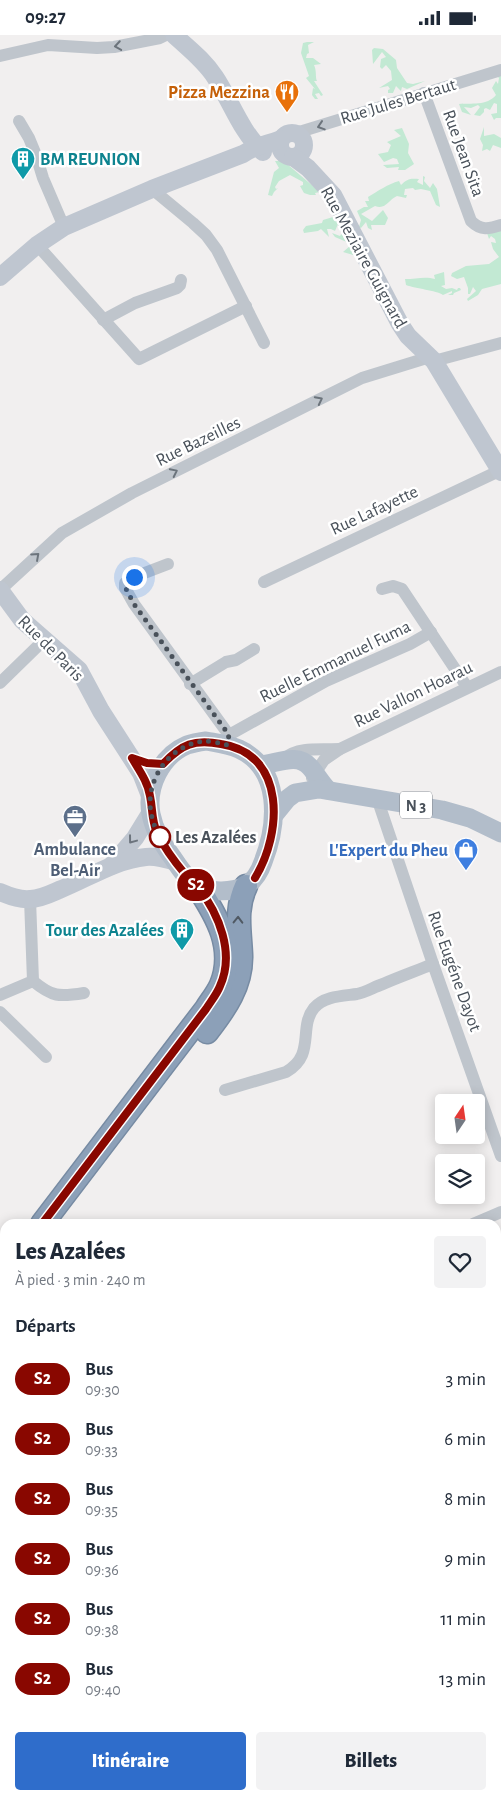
<!DOCTYPE html>
<html lang="fr">
<head>
<meta charset="utf-8">
<style>
  :root { --surface:#fff; --page:#f2f2f3; --text:#1f2937; --muted:#747a83; --accent:#2f6dcb }
  body { margin:0; font-family:"Alegreya Sans",sans-serif; background:var(--page); color:var(--text); height:100vh; display:flex; flex-direction:column; font-size:19px; white-space:nowrap }
  * { box-sizing:border-box; margin:0 }
  p { font-size:16px; color:var(--muted) }
  .icon { flex:none; width:28px; height:28px; fill:none; stroke:currentColor; stroke-width:2; stroke-linecap:round; stroke-linejoin:round }
  .map { position:relative; flex:1; overflow:hidden }
  .panel { position:absolute; left:0px; top:1184px; width:501px; height:581px; display:flex; flex-direction:column; background:var(--surface); border-radius:15px 15px 0 0; box-shadow:0 2px 12px #0003 }
  .panel>* { flex:none }
  .badge { padding:0 10px; border-radius:16px; font-size:18px; line-height:32px }
  .needle { width:32px; rotate:13deg }
  .buttons { position:absolute; left:435px; top:1059px; display:grid; gap:10px }
  .buttons a { display:grid; place-items:center; width:50px; height:50px; border-radius:5px; background:var(--surface); box-shadow:0 2px 12px #0003; font-size:25px }
  .you { position:absolute; width:25px; height:25px; margin:-12px; border:4px solid #fff; border-radius:50%; background:#1a73e8; box-shadow:0 0 0 8px #1a73e833 }
  .map>.badge { position:absolute; translate:-50% -50%; box-shadow:0 0 0 2px #fff }
  h2 { padding:0 15px; font-size:19px; line-height:45px }
  .round { display:grid; place-items:center; flex:none; width:52px; height:52px; border-radius:5px; background:var(--page) }
  .headline { display:flex; align-items:center; justify-content:space-between; height:85px; padding:0 15px }
  h1 { font-size:24px; font-weight:800; line-height:38px }
  .action { display:flex; gap:10px; margin-top:auto; padding:10px 15px }
  .action a { flex:1; height:58px; border-radius:5px; background:var(--accent); color:#fff; font-size:20px; font-weight:800; line-height:58px; text-align:center }
  .action a+a { background:var(--page); color:var(--text) }
  ul { padding:0; list-style:none }
  li { display:flex; align-items:center; gap:15px; height:60px; padding:0 15px }
  li div { flex:1 }
  li b { display:block; font-size:19px }
  li em { font-style:normal }
  li .badge { min-width:55px; font-weight:700; text-align:center }
  .status { display:flex; justify-content:space-between; align-items:center; height:35px; padding:0 25px; background:var(--surface); direction:ltr }
  .status svg { height:14px; fill:currentColor }
  .map>svg:first-child { display:block }
</style>
</head>
<body>
<div class="status"><b>09:27</b><svg viewBox="0 0 49 12"><path d="M0 12V9h3v3zM5 12V6h3v6zM10 12V3h3v9zM15 12V0h3v12zM26 1h20v11H26zM47 4h2v5h-2z"/></svg></div>
<div class="map">
<svg width="501" height="1764" viewBox="0 0 501 1764">
  <rect width="100%" height="100%" fill="#f1efef"/>
  <g fill="#c2e9d3">
    <path d="M307,7H314L308,10L309,18L307,19L306,23H313L321,29L314,30C317,36 315,42 317,46H314L323,60L321,61L319,58L315,59L318,64H315L312,60L313,53L315,54L306,43L309,41L301,18L303,8Z"/>
    <path d="M374,13L383,14L396,25L397,33L407,48L413,49L425,46L407,54L402,52L401,56L396,51L393,58H388V55L390,54L388,51L379,53L392,45L391,36L386,30L382,34L380,32L381,24L386,22L382,17L373,29L372,15Z"/>
    <path d="M501,39V83H496L494,85L491,79L497,78V69L494,68L490,75L486,73L484,74V77L480,81L474,80L480,72L478,70L471,73L464,72L471,80L462,77L459,69C471,68 487,71 496,60L492,53L496,46L498,49L499,43L497,41Z"/>
    <path d="M484,92V101L494,99L501,103V113L493,110L490,116L487,114L482,116L483,110L480,104Z"/>
    <path d="M402,93L409,109L408,118L414,129L405,135H398L399,132L387,133L383,130L399,129L397,124L393,123L384,127L378,119L388,117L391,110L387,107L401,101L394,95Z"/>
    <path d="M280,123L320,157L315,158L316,160H310L304,158L300,151L303,150V147L290,140L279,146L275,152L276,154L278,153L274,157L272,161L268,160L274,137L279,133L275,126H278Z"/>
    <path d="M423,141L425,142L424,146L430,153L433,148L437,154L440,172L436,170L430,156L421,154L415,155L413,153L405,154L404,160H407L406,163L397,161C388,165 386,175 375,171L361,179L372,186L383,175L388,183L385,190H371L372,195L368,193L366,187L361,193L359,192L361,185L357,176L364,172H368L365,166H369L368,162C378,156 388,149 399,146L401,150C407,144 410,143 419,144L417,147L423,150Z"/>
    <path d="M333,182L336,184L337,186L340,185L360,222L343,217L350,211L349,208L335,202L332,198L340,201L342,198L339,194L343,196L338,189L335,196L331,194H327L329,202L321,194L318,196L304,198L303,195L306,191L322,188L323,185Z"/>
    <path d="M501,191V249L482,254L478,260L468,266L467,264L476,256L473,252L470,259H468V253L464,242L457,244L451,241L452,238L466,231L489,229L499,222L493,214L491,207L496,208L495,204L491,201L489,204L487,198Z"/>
    <path d="M444,237L445,250L441,251L446,254L452,253L457,255L458,253H460L461,255L454,258L453,260H448L452,258V256L443,260C436,255 416,254 406,250L405,244C416,244 425,241 435,244L434,240Z"/>
  </g>
  <g fill="none" stroke-linecap="round" stroke-linejoin="round">
    <g stroke="#94cee1" stroke-width="19">
      <path d="M496,1320L501,1321"/>
      <path d="M342,1764L347,1760"/>
    </g>
    <defs>
      <g id="highway">
        <path d="M207,997C225,974 242,950 241,920C240,895 235,874 246,851"/>
        <path d="M42,1189L206,974C211,966 217,959 221,950C236,914 217,881 197,851"/>
        <path d="M0,1243L2,1224"/>
        <path d="M0,1269L5,1262"/>
      </g>
    </defs>
    <use href="#highway" stroke="#778ba3" stroke-width="25"/>
    <g stroke="#bfc5cc" stroke-width="12">
      <path d="M0,21L48,10L97,13L114,12L160,3L166,0"/>
      <path d="M424,58L471,186C481,196 489,194 501,190"/>
      <path d="M19,86L29,103L36,120L43,143L64,192"/>
      <path d="M296,98L501,35"/>
      <path d="M152,154L193,188L206,200L217,215L264,308"/>
      <path d="M39,212L139,324L246,271"/>
      <path d="M103,285L135,268L177,253L180,250L181,245"/>
      <path d="M434,326L501,308"/>
      <path d="M168,529L134,542L125,548V553L134,569L229,700"/>
      <path d="M264,547L501,435"/>
      <path d="M382,554L393,551L402,554L467,652"/>
      <path d="M0,555L62,498L132,458L362,343L430,322"/>
      <path d="M0,648L44,605"/>
      <path d="M190,649L226,627L236,625L254,614"/>
      <path d="M229,700L326,646L410,609L431,597"/>
      <path d="M285,723C299,711 322,715 340,714"/>
      <path d="M312,743L324,725L340,714L501,637"/>
      <path d="M377,763L433,929L501,1121"/>
      <path d="M33,946C52,962 59,962 84,958"/>
      <path d="M0,960L33,946L30,864"/>
      <path d="M0,977L46,1022"/>
      <path d="M225,1055L286,1037C316,1020 298,993 314,973C324,961 343,961 357,959C366,957 374,952 383,949C399,942 416,936 433,929"/>
      <path d="M473,1189L501,1177"/>
    </g>
    <g stroke="#bfc6d0" stroke-width="18">
      <path d="M174,0C188,13 204,25 215,42C231,66 241,97 263,117"/>
      <circle cx="292" cy="110" r="12"/>
      <path d="M293,122L308,133L333,160L400,289L408,301L434,326L501,437"/>
      <path d="M0,242L37,210L64,192L152,154L243,119C258,109 266,110 281,104"/>
      <path d="M0,555L22,585L79,635L101,676L141,738L150,761"/>
      <path d="M111,831L135,803L151,777"/>
      <path d="M0,857C9,861 20,865 30,864C40,864 50,859 59,855C87,844 115,825 146,822C156,821 166,824 176,827"/>
      <path d="M496,1503L498,1513L496,1522"/>
      <path d="M0,1567L5,1575"/>
      <path d="M496,1581L501,1582"/>
    </g>
    <g stroke="#b2bdca" stroke-width="19">
      <path d="M206,706C217,708 228,709 239,714C282,734 278,789 263,827C260,836 254,846 245,851C233,857 210,858 198,851C187,845 179,832 173,823C163,810 154,795 151,779C146,752 161,721 187,710C193,708 199,707 206,706Z"/>
      <path d="M260,730C277,729 297,717 310,732C317,740 321,748 328,755"/>
      <path d="M274,780L287,764L295,758L319,754L442,775L470,783L501,798"/>
    </g>
    <use href="#highway" stroke="#8ca0b8" stroke-width="22"/>
  </g>
  <defs><path id="oneway-chevron" d="M-2-3.5L2.5 0L-2 3.5" fill="none" stroke-width="1.6" stroke-linecap="round" stroke-linejoin="round" transform="scale(1.25)"/></defs>
  <g stroke="#6c747c">
    <use href="#oneway-chevron" transform="translate(118 11) rotate(171)"/>
    <use href="#oneway-chevron" transform="translate(321 91) rotate(162)"/>
    <use href="#oneway-chevron" transform="translate(319 365) rotate(-27)"/>
    <use href="#oneway-chevron" transform="translate(174 437) rotate(-26)"/>
    <use href="#oneway-chevron" transform="translate(36 521) rotate(-42)"/>
  </g>
  <use stroke="#6c747d" href="#oneway-chevron" transform="translate(132 805) rotate(127)"/>
  <use stroke="#505963" href="#oneway-chevron" transform="translate(238 885) rotate(-89)"/>
  <g fill="none" stroke-linecap="round" stroke-linejoin="round">
    <defs>
      <path id="line" d="M42,1189L206,974C211,966 217,959 220,951C235,918 219,879 198,852C195,847 189,844 185,839C174,826 164,812 157,798C151,783 153,775 150,761C148,747 139,735 132,723L147,728L163,729C182,709 194,704 221,709C287,719 282,799 255,843"/>
    </defs>
    <use href="#line" stroke="#fff" stroke-width="11"/>
    <use href="#line" stroke="#890700" stroke-width="8"/>
    <path stroke="#49515a" stroke-width="5" stroke-dasharray="0 9" d="M134,542L124,550L134,569L229,700L227,710C220,708 211,706 204,706C169,710 145,745 151,778C153,787 156,796 160,804V802"/>
  </g>
  <defs>
    <symbol id="restaurant-pin" viewBox="-11 -11 22 30"><path d="M0 17L-7.5 6A9.5 9.5 0 1 1 7.5 6Z" fill="#e8710a" stroke="#fff"/><path d="M-5-6h1v4h1v-4h1v4h1v-4h1v5L-1.5 .5V6h-2V.5L-5-1ZM5-6V6H3V1.5H1.5Q1.5-4 5-6Z" fill="#fff"/></symbol>
    <symbol id="building-pin" viewBox="-11 -11 22 30"><path d="M0 17L-7.5 6A9.5 9.5 0 1 1 7.5 6Z" fill="#0f9aa8" stroke="#fff"/><path d="M-4-6H4V6H1V3H-1V6H-4ZM-2.5-4.3h1.7v1.8h-1.7ZM.8-4.3h1.7v1.8H.8ZM-2.5-1h1.7V.8h-1.7ZM.8-1h1.7V.8H.8Z" fill="#fff"/></symbol>
    <symbol id="office-pin" viewBox="-11 -11 22 30"><path d="M0 17L-7.5 6A9.5 9.5 0 1 1 7.5 6Z" fill="#5c6f8a" stroke="#fff"/><path d="M-6-3h4V-5.5h4V-3h4V5H-6ZM-1-4.5V-3h2v-1.5ZM-6 0V1H6V0Z" fill="#fff"/></symbol>
    <symbol id="shop-pin" viewBox="-11 -11 22 30"><path d="M0 17L-7.5 6A9.5 9.5 0 1 1 7.5 6Z" fill="#3f7fe0" stroke="#fff"/><path d="M-5-2.5h2.3a2.7 3.5 0 0 1 5.4 0H5L5.5 6h-11ZM-1.5-2.5h3a1.5 2.3 0 0 0-3 0Z" fill="#fff"/></symbol>
  </defs>
  <g fill-rule="evenodd">
    <use href="#restaurant-pin" x="273" y="43" width="28" height="38"/>
    <use href="#building-pin" x="9" y="110" width="28" height="38"/>
    <use href="#office-pin" x="61" y="768" width="28" height="38"/>
    <use href="#shop-pin" x="452" y="801" width="28" height="38"/>
    <use href="#building-pin" x="168" y="881" width="28" height="38"/>
  </g>
  <circle fill="#fff" stroke="#890700" stroke-width="2.5" cx="160" cy="802" r="10"/>
  <g text-anchor="middle" stroke-width="5" stroke-linejoin="round" paint-order="stroke">
    <rect fill="#fff" stroke="#80858c" stroke-width="1" x="400" y="756.5" width="32" height="27" rx="4"/>
    <g font-size="16" font-weight="bold" fill="#49515a">
      <text x="416" y="776">N 3</text>
    </g>
    <g font-size="18" font-weight="bold" fill="#c56008" stroke="#fff" text-anchor="end">
      <text x="270" y="63">Pizza Mezzina</text>
    </g>
    <g font-size="18" fill="#49515a" stroke="#fff">
      <text transform="translate(398 66) rotate(-17)" y="6">Rue Jules Bertaut</text>
      <text transform="translate(464 118) rotate(70)" y="6">Rue Jean Sita</text>
      <text transform="translate(364 222) rotate(61)" y="6">Rue Meziaire Guignard</text>
      <text transform="translate(198 406) rotate(-26)" y="6">Rue Bazeilles</text>
      <text transform="translate(374 475) rotate(-25)" y="6">Rue Lafayette</text>
      <text transform="translate(51 613) rotate(45)" y="6">Rue de Paris</text>
      <text transform="translate(335 626) rotate(-26)" y="6">Ruelle Emmanuel Fuma</text>
      <text transform="translate(413 659) rotate(-26)" y="6">Rue Vallon Hoarau</text>
      <text transform="translate(455 936) rotate(70)" y="6">Rue Eugéne Dayot</text>
    </g>
    <g font-size="18" font-weight="bold" fill="#0d838f" stroke="#fff" text-anchor="start">
      <text x="40" y="130">BM REUNION</text>
      <text x="164" y="901" text-anchor="end">Tour des Azalées</text>
    </g>
    <g font-size="18" font-weight="bold" fill="#49515a" stroke="#fff" text-anchor="start">
      <text x="175" y="808">Les Azalées</text>
    </g>
    <g font-size="18" font-weight="bold" fill="#4e5e75" stroke="#fff">
      <text x="75" y="820">Ambulance<tspan x="75" dy="21">Bel-Air</tspan></text>
    </g>
    <g font-size="18" font-weight="bold" fill="#366cbe" stroke="#fff" text-anchor="end">
      <text x="448" y="821">L'Expert du Pheu</text>
    </g>
  </g>
</svg>
<div class="buttons">
<a><svg class="needle" viewBox="-14 -14 28 28"><path d="M0-13l5 13h-10z" fill="#e53935"/><path d="M0 13l5-13h-10z" fill="#747a83"/></svg></a>
<a><svg class="icon" aria-label="layers" viewBox="0 0 24 24"><path d="M12 4l9 5-9 5-9-5zM3 14l9 5 9-5"/></svg></a>
</div>
<div class="you" style="left:134px;top:542px"></div>
<b class="badge" style="left:196px;top:850px;background:#890700;color:#fff">S2</b>
<section class="panel">
<div class="headline"><div><h1>Les Azalées</h1><p>À pied · 3 min · 240 m</p></div><a class="round"><svg class="icon" aria-label="heart" viewBox="0 0 24 24"><path d="M12 20l-8-8c-3-5 5-10 8-4 3-6 11-1 8 4z"/></svg></a></div>
<h2>Départs</h2>
<ul>
<li><span class="badge" style="background:#890700;color:#fff">S2</span><div><b>Bus</b><p>09:30</p></div><em>3 min</em></li>
<li><span class="badge" style="background:#890700;color:#fff">S2</span><div><b>Bus</b><p>09:33</p></div><em>6 min</em></li>
<li><span class="badge" style="background:#890700;color:#fff">S2</span><div><b>Bus</b><p>09:35</p></div><em>8 min</em></li>
<li><span class="badge" style="background:#890700;color:#fff">S2</span><div><b>Bus</b><p>09:36</p></div><em>9 min</em></li>
<li><span class="badge" style="background:#890700;color:#fff">S2</span><div><b>Bus</b><p>09:38</p></div><em>11 min</em></li>
<li><span class="badge" style="background:#890700;color:#fff">S2</span><div><b>Bus</b><p>09:40</p></div><em>13 min</em></li>
</ul>
<div class="action"><a>Itinéraire</a><a>Billets</a></div>
</section>
</div>
</body>
</html>
